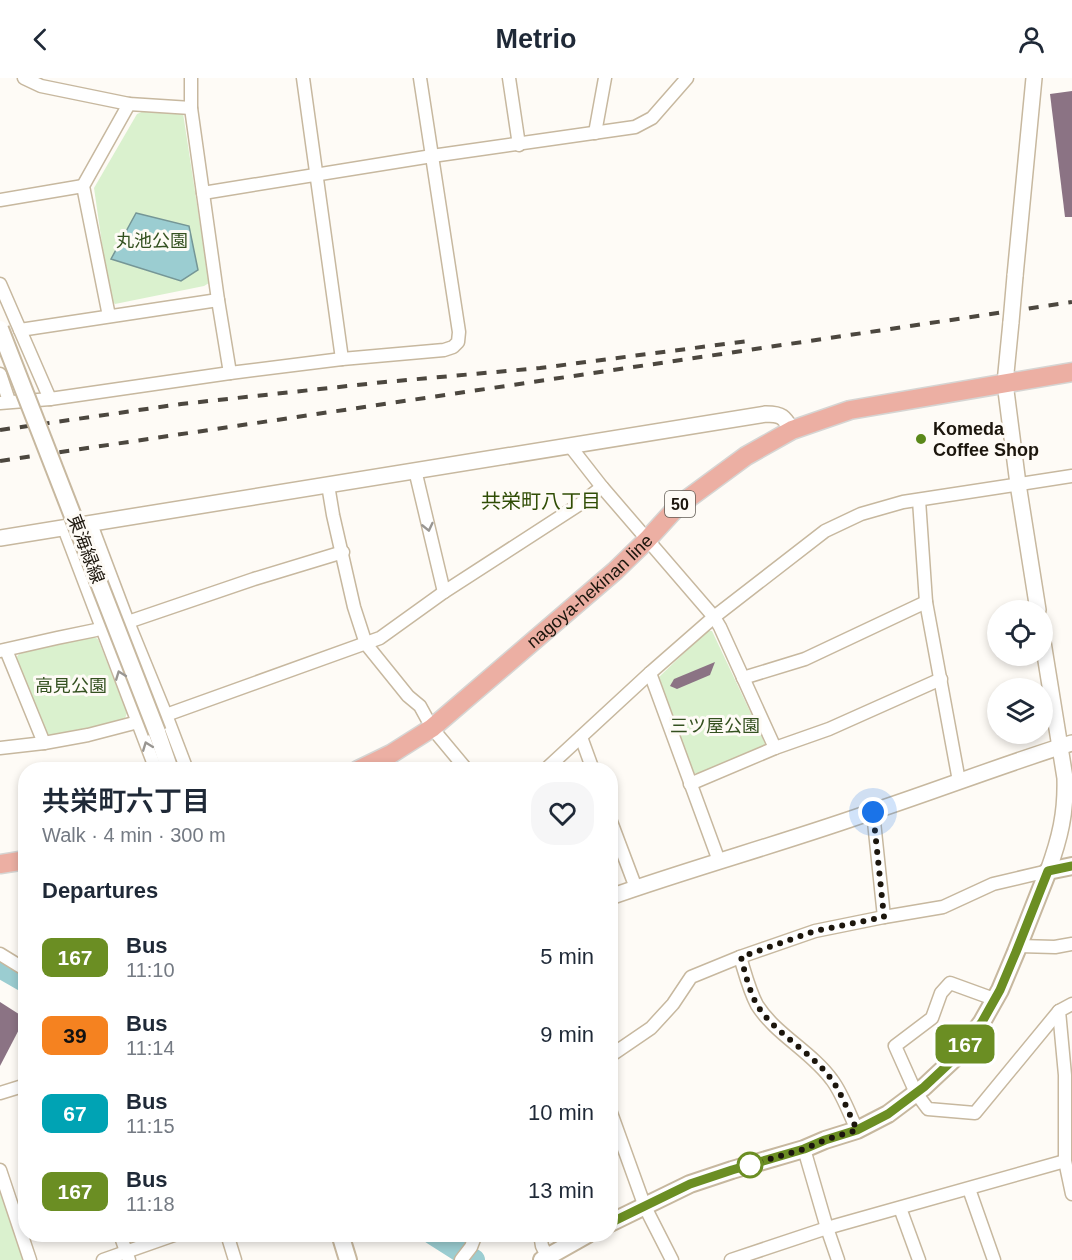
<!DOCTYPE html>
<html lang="en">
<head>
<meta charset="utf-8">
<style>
  :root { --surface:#fff; --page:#f6f6f7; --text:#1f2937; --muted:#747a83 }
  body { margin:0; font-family:Arial,"Noto Sans JP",sans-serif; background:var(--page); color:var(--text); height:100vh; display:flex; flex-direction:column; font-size:22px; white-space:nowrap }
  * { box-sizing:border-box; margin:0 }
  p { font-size:20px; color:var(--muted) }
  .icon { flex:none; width:33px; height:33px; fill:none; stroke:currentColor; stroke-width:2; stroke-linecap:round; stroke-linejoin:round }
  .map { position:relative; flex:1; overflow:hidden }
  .drawer { position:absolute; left:18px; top:684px; width:600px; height:480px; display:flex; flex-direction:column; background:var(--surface); border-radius:24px; box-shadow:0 3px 9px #0003 }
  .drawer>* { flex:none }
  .badge { padding:0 12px; border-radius:9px; font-size:21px; line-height:39px }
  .controls { position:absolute; left:987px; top:522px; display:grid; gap:12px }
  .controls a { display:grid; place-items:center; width:66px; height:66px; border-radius:50%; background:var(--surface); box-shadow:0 3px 9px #0003; font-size:30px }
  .you { position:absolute; width:30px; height:30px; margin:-15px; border:4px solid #fff; border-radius:50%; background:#1a73e8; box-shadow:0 0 0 9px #1a73e833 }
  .map>.badge { position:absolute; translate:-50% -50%; box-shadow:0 0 0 3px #fff }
  h2 { padding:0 24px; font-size:22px; line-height:54px }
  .round { display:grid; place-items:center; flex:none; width:63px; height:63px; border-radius:24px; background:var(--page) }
  .summary { display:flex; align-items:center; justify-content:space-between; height:102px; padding:0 24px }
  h1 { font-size:28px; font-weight:600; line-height:45px }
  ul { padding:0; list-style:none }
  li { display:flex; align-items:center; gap:18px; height:78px; padding:0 24px }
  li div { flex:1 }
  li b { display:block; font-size:22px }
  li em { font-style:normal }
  li .badge { min-width:66px; font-weight:700; text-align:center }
  header { display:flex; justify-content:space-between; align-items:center; height:78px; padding:0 24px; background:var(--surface); font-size:27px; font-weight:600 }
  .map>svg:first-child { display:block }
</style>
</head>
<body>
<header><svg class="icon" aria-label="back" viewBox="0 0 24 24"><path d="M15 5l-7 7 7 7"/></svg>Metrio<svg class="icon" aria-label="person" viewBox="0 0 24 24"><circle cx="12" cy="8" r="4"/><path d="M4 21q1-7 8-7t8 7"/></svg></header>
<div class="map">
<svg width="1072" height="1182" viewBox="0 0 1072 1182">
  <rect width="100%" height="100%" fill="#fefbf6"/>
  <g fill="#daf1ce">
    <path d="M144,33L183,35L209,205L204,208L115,226L110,221L94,110L137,36Z"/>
    <path d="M707,553H712L765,665L763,671L698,696L691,694L659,599Z"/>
    <path d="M92,558L98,561L127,635L124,643L51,657L45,656L15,581L20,575Z"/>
    <path d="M0,1105L25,1182H0Z"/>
  </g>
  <path fill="#9bcdd1" stroke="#759696" stroke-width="1.5" d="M136,135L189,148L198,192L181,203L111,181Z"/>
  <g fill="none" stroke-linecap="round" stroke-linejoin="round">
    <g stroke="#9bcdd1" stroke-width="22">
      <path d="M0,889L26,904"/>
      <path d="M433,1156L474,1182"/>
    </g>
  </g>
  <g fill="#8b7384">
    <path d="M1072,13V139H1065L1050,16Z"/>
    <path d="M715,584L710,597L677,611L670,608L674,601Z"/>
    <path d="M0,924L25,940L0,988Z"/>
  </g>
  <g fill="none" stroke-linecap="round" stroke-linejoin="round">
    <defs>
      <g id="minor">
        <path d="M24,0L41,8L129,26L191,30"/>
        <path d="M191,0V30L218,222L230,295"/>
        <path d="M303,0L342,281"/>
        <path d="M509,0L519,67"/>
        <path d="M595,55L605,0"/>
        <path d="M203,115L432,78L635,49L652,40L687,0"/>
        <path d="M0,122L83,108"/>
        <path d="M0,206L50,321"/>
        <path d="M109,238L83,108L129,26"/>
        <path d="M20,252L218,222"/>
        <path d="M0,296L9,323"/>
        <path d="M0,325L50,321L230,295L342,281L444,272L453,269L458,264L459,254L420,0"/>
        <path d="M570,368L602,409L714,539L720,549L775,670"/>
        <path d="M415,392L444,514"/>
        <path d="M328,407L333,437L354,529L366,566L408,618L420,628L432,650L467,692"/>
        <path d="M919,422L926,524L959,703"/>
        <path d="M91,446L128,544L166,637L187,692"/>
        <path d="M64,450L156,692"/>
        <path d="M6,572L44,665"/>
        <path d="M0,573L57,560L96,552L128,544L254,501L343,474"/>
        <path d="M650,595L719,783"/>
        <path d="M743,600L805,581L926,524"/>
        <path d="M166,637L380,560L444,514L580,426L602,409"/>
        <path d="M581,659L593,692"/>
        <path d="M0,670L44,665L88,657L138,644"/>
        <path d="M545,692L650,595L714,539L825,453L861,436L903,424L1072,398"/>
        <path d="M690,706L775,670L829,651L941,601"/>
        <path d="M873,734L884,839"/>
        <path d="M610,741L636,810"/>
        <path d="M1019,868L1055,869L1072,866"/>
        <path d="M0,876L26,892"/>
        <path d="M740,879C745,895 749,912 757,927C776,957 811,973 832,1002C842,1015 850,1037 857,1052"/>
        <path d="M994,921L950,905L941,915L932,940L895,968L916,1015L928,1031L975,1035L1059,933"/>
        <path d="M1072,926L1059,933L1065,997V1083L1072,1116"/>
        <path d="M610,978L651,950L673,926L691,899L740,879L815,853L884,839L943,829L993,806L1048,793"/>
        <path d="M0,1015L26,1007"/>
        <path d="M610,1032L645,1129L672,1182"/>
        <path d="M804,1071L827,1150L838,1182"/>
        <path d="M0,1092L30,1182"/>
        <path d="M969,1111L994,1182"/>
        <path d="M900,1130L919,1182"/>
        <path d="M120,1156L129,1182"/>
        <path d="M227,1156L235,1182"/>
        <path d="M540,1156L542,1168L549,1182"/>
        <path d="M103,1182L177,1156"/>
        <path d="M461,1182L471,1169L476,1156"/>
        <path d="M731,1182L827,1150L1065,1083"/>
      </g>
      <g id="tertiary">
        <path d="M1015,198L1034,0"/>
        <path d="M1011,244L1005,305L1018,406L1038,532"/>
        <path d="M0,460L766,336C782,336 784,339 792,352"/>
        <path d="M1042,558L1065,700C1066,735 1060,760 1048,793"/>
        <path d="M610,819C698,788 787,764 874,733C940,711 1005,686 1072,665"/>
      </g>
      <g id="secondary">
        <path d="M157,654L170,692"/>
        <path d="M610,1145L690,1106L732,1092L804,1071L825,1062L857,1052L888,1036L924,1009L955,980L982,944L1000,912L1016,874L1048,793L1072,788"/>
        <path d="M340,1156L348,1182"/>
        <path d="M542,1182L588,1156"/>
      </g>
      <g id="primary">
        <path id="s1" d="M358,692L391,676L432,650L615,493L647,462L678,428L746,378L792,352L850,332L1072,294"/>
        <path d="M0,786L26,782"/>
      </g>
    </defs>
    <use href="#minor" stroke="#c7b89f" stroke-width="15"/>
    <use href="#tertiary" stroke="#c7b89f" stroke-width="18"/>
    <use href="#secondary" stroke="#c7b89f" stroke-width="20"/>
    <use href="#primary" stroke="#d6d5d3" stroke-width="21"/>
    <use href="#minor" stroke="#fff" stroke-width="12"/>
    <use href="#tertiary" stroke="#fff" stroke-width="15"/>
    <use href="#secondary" stroke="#fff" stroke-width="16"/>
    <use href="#primary" stroke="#ecafa3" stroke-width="18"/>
    <g stroke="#4c473f" stroke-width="4" stroke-dasharray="10 10" stroke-linecap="butt">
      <path d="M0,352L181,326L385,304L540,290L748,263"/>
      <path d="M0,383L1072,224"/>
    </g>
    <defs>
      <path id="tertiary-bridge" d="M1011,244L1015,198"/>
      <path id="secondary-bridge" d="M0,251L157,654"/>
    </defs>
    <use href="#tertiary-bridge" stroke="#c7b89f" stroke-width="18" stroke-linecap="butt"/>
    <use href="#secondary-bridge" stroke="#c7b89f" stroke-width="20" stroke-linecap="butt"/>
    <use href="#tertiary-bridge" stroke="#fff" stroke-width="15"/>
    <use href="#secondary-bridge" stroke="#fff" stroke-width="16"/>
  </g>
  <defs><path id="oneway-chevron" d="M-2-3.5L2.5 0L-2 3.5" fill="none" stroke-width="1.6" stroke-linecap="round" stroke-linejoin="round" transform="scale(1.5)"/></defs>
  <g stroke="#999692">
    <use href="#oneway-chevron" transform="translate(428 449) rotate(77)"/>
    <use href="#oneway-chevron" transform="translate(120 597) rotate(-111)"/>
    <use href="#oneway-chevron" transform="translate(147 668) rotate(-111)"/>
  </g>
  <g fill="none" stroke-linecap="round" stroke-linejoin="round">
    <defs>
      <path id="line" d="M610,1145L690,1106L732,1092L804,1071L825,1062L857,1052L888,1036L924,1009L955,980L982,944L1000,912L1016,874L1048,793L1072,788"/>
    </defs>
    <use href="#line" stroke="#fff" stroke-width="14"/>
    <use href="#line" stroke="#6b8e23" stroke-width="9"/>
    <path stroke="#1c160d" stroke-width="6" stroke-dasharray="0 10.8" d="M750,1087L804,1071L825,1062L857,1052C849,1036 842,1016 832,1002C811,973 776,957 757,927C749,912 745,895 741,879L815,853L884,839L873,734"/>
  </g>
  <circle fill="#5a8819" stroke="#fefbf6" stroke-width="2" cx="921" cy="361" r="6"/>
  <circle fill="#fff" stroke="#6b8e23" stroke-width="3" cx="750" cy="1087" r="12"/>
  <g text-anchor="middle" stroke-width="6" stroke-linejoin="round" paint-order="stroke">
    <rect fill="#fefbf6" stroke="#605b53" stroke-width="1.5" x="665" y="413" width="30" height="26" rx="4.5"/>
    <g font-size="16" font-weight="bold" fill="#1c160d">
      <text x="680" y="432">50</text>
    </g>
    <g font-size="18" fill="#345120" stroke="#fefbf6">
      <text x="152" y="169">丸池公園</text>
      <text x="71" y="614">高見公園</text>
      <text x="715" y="654">三ツ屋公園</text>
    </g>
    <g font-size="18" font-weight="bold" fill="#1c160d" stroke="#fefbf6" text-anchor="start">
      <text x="933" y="357">Komeda<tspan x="933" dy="21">Coffee Shop</tspan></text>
    </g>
    <g font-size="18" fill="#1c160d" stroke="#fefbf6">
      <text transform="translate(86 471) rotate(69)" y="6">東海緑線</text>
      <text dy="6" stroke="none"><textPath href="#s1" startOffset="294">nagoya-hekinan line</textPath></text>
    </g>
    <g font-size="20" fill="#304d05" stroke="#fefbf6">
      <text x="541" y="430">共栄町八丁目</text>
    </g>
  </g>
</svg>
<div class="controls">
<a><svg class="icon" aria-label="locate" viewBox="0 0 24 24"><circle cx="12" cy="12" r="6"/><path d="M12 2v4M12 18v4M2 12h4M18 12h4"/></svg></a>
<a><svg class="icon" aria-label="layers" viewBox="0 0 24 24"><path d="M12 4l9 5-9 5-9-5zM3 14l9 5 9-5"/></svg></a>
</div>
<div class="you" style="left:873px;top:734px"></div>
<b class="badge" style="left:965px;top:966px;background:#6b8e23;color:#fff">167</b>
<section class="drawer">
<div class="summary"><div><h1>共栄町六丁目</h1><p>Walk · 4 min · 300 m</p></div><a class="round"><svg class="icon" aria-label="heart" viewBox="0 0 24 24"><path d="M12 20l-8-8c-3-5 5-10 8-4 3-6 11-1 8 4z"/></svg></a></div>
<h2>Departures</h2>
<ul>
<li><span class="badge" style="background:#6b8e23;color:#fff">167</span><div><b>Bus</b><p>11:10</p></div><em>5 min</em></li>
<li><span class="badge" style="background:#f58220;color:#111">39</span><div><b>Bus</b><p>11:14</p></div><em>9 min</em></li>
<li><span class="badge" style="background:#00a3b4;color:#fff">67</span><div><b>Bus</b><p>11:15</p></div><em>10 min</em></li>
<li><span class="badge" style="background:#6b8e23;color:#fff">167</span><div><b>Bus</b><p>11:18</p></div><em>13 min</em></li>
</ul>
</section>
</div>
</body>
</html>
